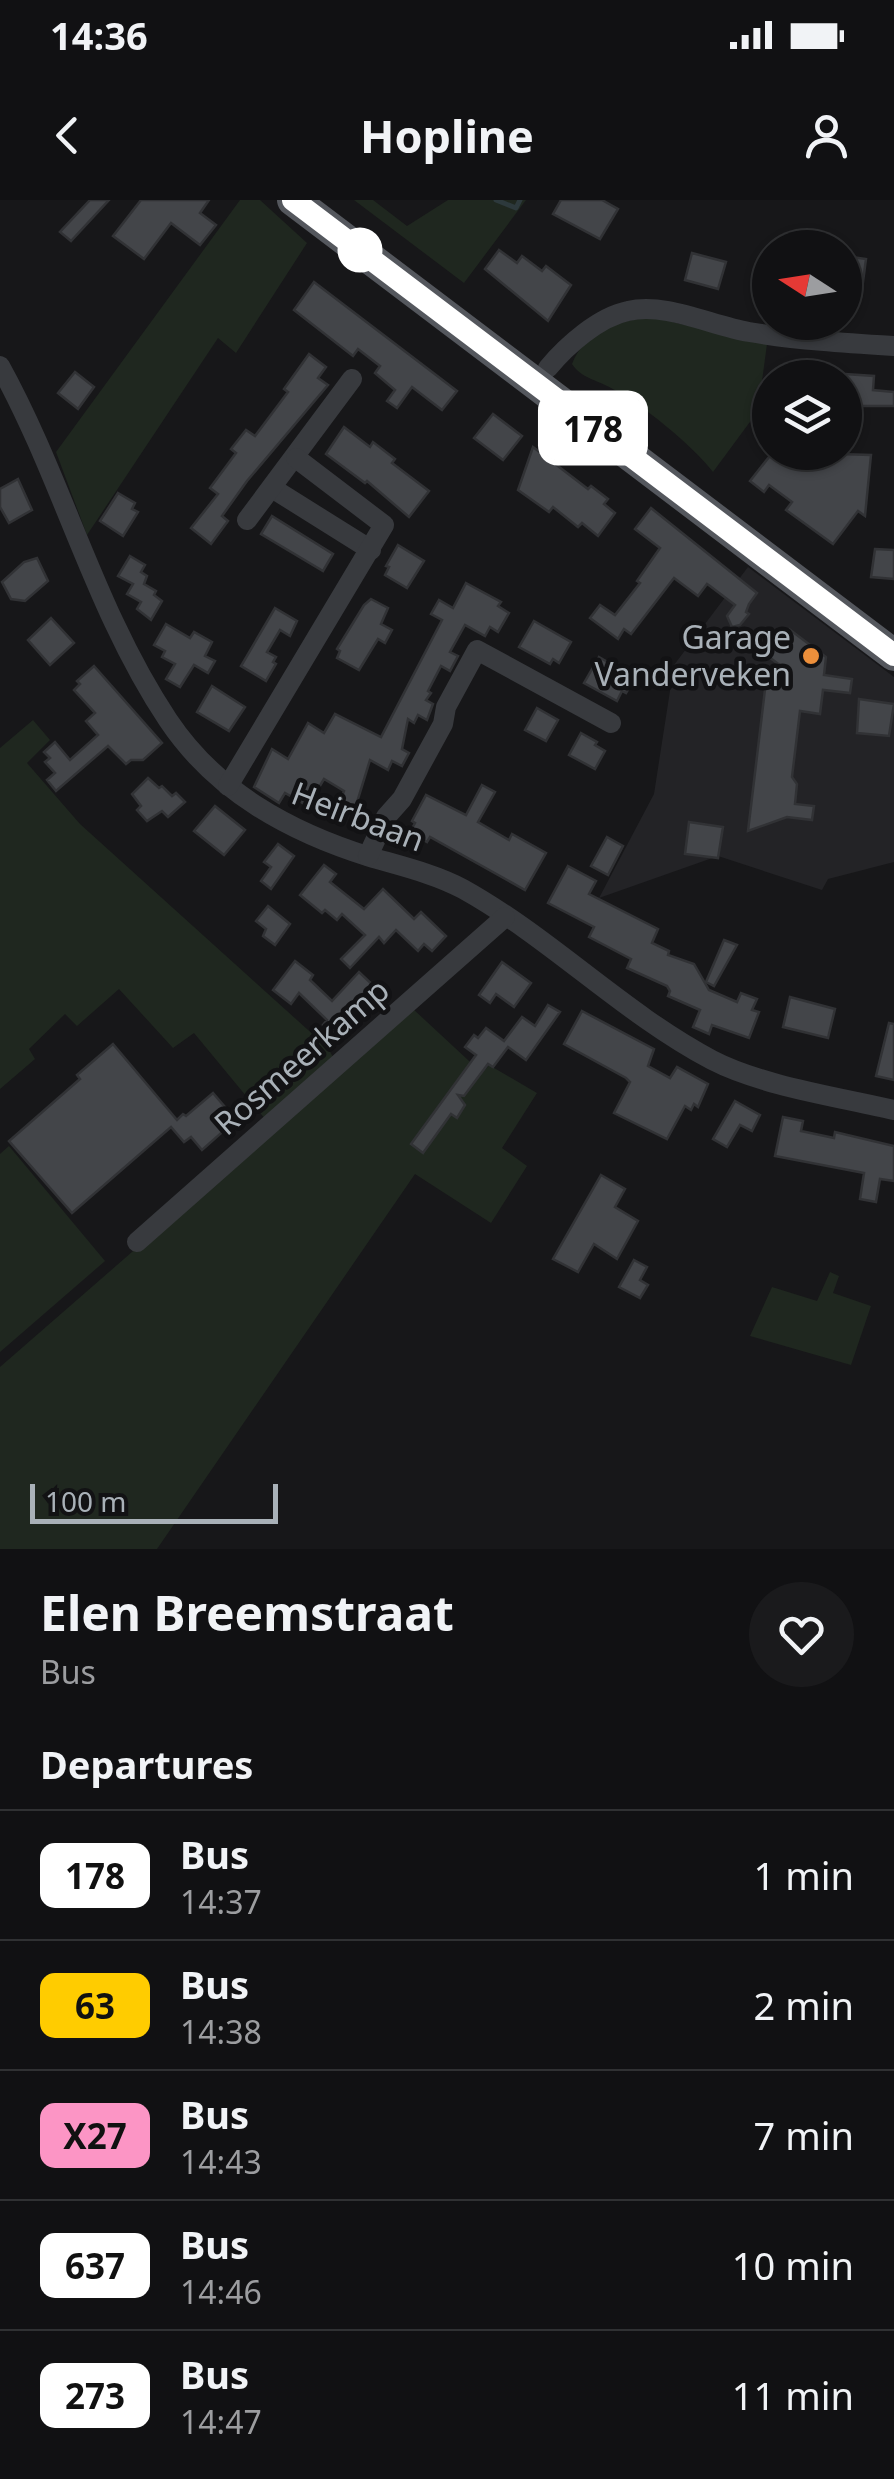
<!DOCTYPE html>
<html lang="en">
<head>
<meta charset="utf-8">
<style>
  :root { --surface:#111113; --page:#1a1a1c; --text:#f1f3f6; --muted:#9c9da0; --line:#303133 }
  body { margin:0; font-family:"Noto Sans",sans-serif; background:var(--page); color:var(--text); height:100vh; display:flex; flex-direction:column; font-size:38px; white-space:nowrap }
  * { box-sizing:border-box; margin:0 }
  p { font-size:32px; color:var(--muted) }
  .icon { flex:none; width:55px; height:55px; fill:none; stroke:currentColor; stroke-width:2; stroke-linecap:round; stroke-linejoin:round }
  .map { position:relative; height:1349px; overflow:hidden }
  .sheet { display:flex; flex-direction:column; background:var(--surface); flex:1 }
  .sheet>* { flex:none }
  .badge { padding:0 20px; border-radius:15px; font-size:35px; line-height:65px }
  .needle { width:65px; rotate:282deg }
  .buttons { position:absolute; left:752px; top:30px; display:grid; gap:20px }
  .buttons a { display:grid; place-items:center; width:110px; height:110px; border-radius:50%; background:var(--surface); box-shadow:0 2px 8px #0004,0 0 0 2px var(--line); font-size:50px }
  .scale { position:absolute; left:30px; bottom:25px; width:248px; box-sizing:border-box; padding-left:10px; border:5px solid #a9b1b8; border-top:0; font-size:28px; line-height:35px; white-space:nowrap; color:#a9b1b8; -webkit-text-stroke:8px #121214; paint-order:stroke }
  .map>.badge { position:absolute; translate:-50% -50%; box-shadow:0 0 0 5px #fff }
  h2 { padding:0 40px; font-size:38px; line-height:90px }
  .round { display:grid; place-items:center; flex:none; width:105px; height:105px; border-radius:52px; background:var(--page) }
  .head { display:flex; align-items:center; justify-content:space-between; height:170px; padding:0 40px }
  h1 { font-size:48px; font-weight:700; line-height:75px }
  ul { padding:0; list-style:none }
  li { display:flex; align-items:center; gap:30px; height:130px; padding:0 40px; border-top:2px solid var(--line) }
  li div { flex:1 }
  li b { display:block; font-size:38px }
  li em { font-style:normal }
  li .badge { min-width:110px; font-weight:700; text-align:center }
  .status { display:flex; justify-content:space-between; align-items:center; height:70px; padding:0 50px; background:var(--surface); direction:ltr }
  .status svg { height:28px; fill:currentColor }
  header { display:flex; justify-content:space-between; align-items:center; height:130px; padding:0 40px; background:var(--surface); font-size:45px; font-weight:700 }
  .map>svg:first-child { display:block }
</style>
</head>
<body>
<div class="status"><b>14:36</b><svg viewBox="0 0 49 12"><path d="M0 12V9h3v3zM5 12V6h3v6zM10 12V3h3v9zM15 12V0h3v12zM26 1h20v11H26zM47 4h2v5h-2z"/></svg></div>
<header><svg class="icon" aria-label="back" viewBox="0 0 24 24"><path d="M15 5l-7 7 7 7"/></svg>Hopline<svg class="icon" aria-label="person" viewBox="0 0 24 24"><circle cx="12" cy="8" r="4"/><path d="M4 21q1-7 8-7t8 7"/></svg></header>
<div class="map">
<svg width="894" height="1349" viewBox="0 0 894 1349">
  <rect width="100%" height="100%" fill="#171719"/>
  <path fill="#232326" d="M748,367L894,477V662L828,679L822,690L718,656L599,698L654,594L674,465Z"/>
  <g fill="#1f271f">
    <path d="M240,0H260L307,43L236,153L218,138L87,335L56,252Z"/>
    <path d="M354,0H373L407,26L448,0H526L464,83Z"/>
    <path d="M651,117L767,144L758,211L713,272C692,245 642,204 611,188C597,180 581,178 572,164C585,130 618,121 651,117Z"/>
    <path d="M33,520L50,540L27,563L80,624L328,848L333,857L266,920L194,833L173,848L119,789L77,826L65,814L29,849L35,859L0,889V548Z"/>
    <path d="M412,808L482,873L489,865L537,893L502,948L527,966L491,1023L415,974L157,1349H0V1167Z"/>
    <path d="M9,946L105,1061L0,1152V954Z"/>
    <path d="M830,1072L839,1076L833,1093L871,1106L851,1165L750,1136L772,1087L817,1101Z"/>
  </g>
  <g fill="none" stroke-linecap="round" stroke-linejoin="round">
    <path stroke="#2d393c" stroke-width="5" d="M496,0L516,8L520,0"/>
  </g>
  <g fill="#434549" stroke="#313235" stroke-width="2.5">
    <path d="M90,0H109L71,41L60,32Z"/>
    <path d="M141,0H209L200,13L216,25L200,45L171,23L144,59L113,36Z"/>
    <path d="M561,0H602L618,9L600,39L553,14Z"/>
    <path d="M499,50L517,63L522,56L542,71L546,66L571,85L548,121L485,69Z"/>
    <path d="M692,53L726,62L718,89L685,80Z"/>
    <path d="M845,56L866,59L861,97L845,95Z"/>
    <path d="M314,82L457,191L442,210L412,187L397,208L387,201L395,190L375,173L380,166L358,149L353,156L294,110Z"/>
    <path d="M309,154L326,167L318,178L328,185L247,281L222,316L228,321L211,344L191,328L218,294L210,288L236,253L231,249L246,230L255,236L288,192L284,189Z"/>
    <path d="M75,172L94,187L78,209L58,193Z"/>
    <path d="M845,174L874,176L873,190L894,192V206H857L854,235L845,234Z"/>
    <path d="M493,214L522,236L503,260L474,238Z"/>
    <path d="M344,227L370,247L373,242L395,259L392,263L429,291L409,317L367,281L365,283L326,254Z"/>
    <path d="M533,247L588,289L591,286L608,299L604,304L615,313L598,336L582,323L578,327L553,307L549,312L518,290Z"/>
    <path d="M773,252L871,255L865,316L858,311L833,344L786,310L792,302L769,285L764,292L750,281Z"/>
    <path d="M18,279L32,310L9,323L0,307V289Z"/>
    <path d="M118,293L135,303L132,309L138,312L123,336L100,321Z"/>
    <path d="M651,308L757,393L749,404L746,412L749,414L740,425L732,427L727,416L735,405L710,386L707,384L698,396L674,378L631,434L624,429L618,439L590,418L600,405L615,415L640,383L637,381L660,348L635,329Z"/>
    <path d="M272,316L333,354L323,371L261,334Z"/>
    <path d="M398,345L424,361L407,388L385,375L389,367L386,366Z"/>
    <path d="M875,349L894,350V379L871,377Z"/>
    <path d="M130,356L145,365L141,372L147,376L144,384L156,391L154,395L162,401L151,420L137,409L141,402L127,394L133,384L118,376Z"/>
    <path d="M37,358L48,381L25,401L11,399L2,382L24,362Z"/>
    <path d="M466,383L501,402L498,406L509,413L498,432L490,427L485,436L465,425L450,452L458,456L450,471L441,466L428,491L431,493L426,500L433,504L427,520L418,515L414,523L408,519L402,549L409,553L402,566L392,561L388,570L370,560L354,612L338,606L344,591L324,579L308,606L285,593L279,603L254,587L272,549L288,559L308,523L324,533L335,514L381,537L442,420L431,414L439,400L453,408Z"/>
    <path d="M371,399L388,408L381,424L392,430L385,443L378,439L359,470L337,458L340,451L337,449L364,405Z"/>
    <path d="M275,408L297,421L290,436L280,430L267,452L276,457L273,462L276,464L266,481L241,466Z"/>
    <path d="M51,418L74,443L50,465L28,440Z"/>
    <path d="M534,421L571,442L559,463L553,459L550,464L519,447Z"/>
    <path d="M166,424L190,438L194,432L212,442L205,456L215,461L208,473L194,465L180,487L166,479L175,464L162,457L165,451L154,445Z"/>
    <path d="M789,429L826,457L824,475L852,479L850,493L823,490L820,514L800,511L792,577L797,584L795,604L814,606L812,620L787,617L748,631L766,481L789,472L769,457L768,450L780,430Z"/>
    <path d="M599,457L635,478L626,493L622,491L617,501L584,483Z"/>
    <path d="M94,466L162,543L143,560H131L126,564L108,546L56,591L47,580L55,573L45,562L50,558L44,552L55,542L70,560L98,535L86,521L95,513L74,490L80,484L77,481Z"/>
    <path d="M212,486L245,507L229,531L197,512Z"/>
    <path d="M859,499L894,504L889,536L857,533Z"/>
    <path d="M537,508L558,520L546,541L525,530Z"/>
    <path d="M581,533L597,542L595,545L605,551L595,569L569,555Z"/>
    <path d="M148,578L159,588L162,586L172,596L176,593L185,602L168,617L162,611L147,621L137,610L141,606L132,594Z"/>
    <path d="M482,585L495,592L478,622L509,640L512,634L546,653L525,690L430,637L427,642L410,632L415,623L412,621L426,595L466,615Z"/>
    <path d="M215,606L245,630L224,655L194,631Z"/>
    <path d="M689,622L723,627L718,658L685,654Z"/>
    <path d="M607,637L623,646L608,675L591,666Z"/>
    <path d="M278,644L294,656L271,689L261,681L271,667L264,662Z"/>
    <path d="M324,665L336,674L330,682L364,709L383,689L414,719L421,712L446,736L432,751L424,744L418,751L396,730L384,743L379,737L350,768L341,759L365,735L342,714L337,720L325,710L322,713L300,695Z"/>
    <path d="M568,666L596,681L589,694L658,729L652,743L669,751L668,755L694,764L709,790L737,802L741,793L757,799L752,810L759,812L749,838L712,825L709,834L693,827L700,810L668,796L670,791L667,786L627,768L631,759L589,737L594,727L548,703Z"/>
    <path d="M268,706L290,724L275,745L263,736L266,729L256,721Z"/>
    <path d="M724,740L737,745L714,786L706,782Z"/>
    <path d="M295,761L313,775L310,780L332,801L359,772L376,788L349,816L356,822L339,840L323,825L327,820L299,793L291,804L273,790Z"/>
    <path d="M502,762L531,783L514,807L496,794L490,803L479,795Z"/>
    <path d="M790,797L835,809L828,838L783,827Z"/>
    <path d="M548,805L560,812L526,860L508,847L493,867L488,864L464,896L458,895L465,905L457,918L451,914L423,953L411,944L476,855L465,847L474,835L478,838L486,828L504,841L522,817L535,826Z"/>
    <path d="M582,811L654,849L648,866L670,878L677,867L708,884L698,907L694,904L691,910L685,906L667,939L614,913L630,882L626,878L564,844Z"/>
    <path d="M889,823L894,824V880L876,876Z"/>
    <path d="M113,844L177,920L183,914L186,916L213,893L236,920L202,950L191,937L184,942L171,927L72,1013L9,941L80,879L77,875Z"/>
    <path d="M735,901L760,915L752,931L740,925L727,947L713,939Z"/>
    <path d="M783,917L803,921L801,931L834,938L835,932L894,946V981L880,979L876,1002L860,999L864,973L775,956Z"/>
    <path d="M601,975L625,989L615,1007L638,1021L617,1059L594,1044L578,1072L553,1059Z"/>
    <path d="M634,1060L647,1067L640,1080L648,1085L640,1098L619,1087Z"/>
  </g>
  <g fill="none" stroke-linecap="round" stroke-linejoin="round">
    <g stroke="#383a3e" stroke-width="20">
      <path d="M0,166C63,280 95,411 168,520C216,592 290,632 370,657C401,666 435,674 463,689C551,738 623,813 712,860C762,886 839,897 894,910"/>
      <path d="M548,168C567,145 599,117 628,111C666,102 712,126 749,132C797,140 845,143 894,146"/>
      <path d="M272,288L371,350"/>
      <path d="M247,320L352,179"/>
      <path d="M228,586L384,325L296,258"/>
      <path d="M368,656L386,617L402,599L443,524L446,507L477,450L611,523"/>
      <path d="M137,1042L505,717"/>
    </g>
    <path stroke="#54575d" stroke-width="32" d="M293,0L894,455"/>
  </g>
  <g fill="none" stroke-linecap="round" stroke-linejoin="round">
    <defs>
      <path id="line" d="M293,0L894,455"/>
    </defs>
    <use href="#line" stroke="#fff" stroke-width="22"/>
    <use href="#line" stroke="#fff" stroke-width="15"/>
  </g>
  <circle fill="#fff" stroke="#fff" stroke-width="5" cx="360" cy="50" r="20"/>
  <circle fill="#ec8f3b" stroke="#121214" stroke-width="4" cx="811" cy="456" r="10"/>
  <g text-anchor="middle" stroke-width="9" stroke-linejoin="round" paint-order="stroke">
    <g font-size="32" fill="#a9b1b8" stroke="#121214" text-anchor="end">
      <text x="791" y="449">Garage<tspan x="791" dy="37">Vanderveken</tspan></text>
    </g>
    <g font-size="32" fill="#a9b1b8" stroke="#121214">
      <text transform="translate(358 617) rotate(21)" y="11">Heirbaan</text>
      <text transform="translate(302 857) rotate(-41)" y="11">Rosmeerkamp</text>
    </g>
  </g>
</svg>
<div class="buttons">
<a><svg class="needle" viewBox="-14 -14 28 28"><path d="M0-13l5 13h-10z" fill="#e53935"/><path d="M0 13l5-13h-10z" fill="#9c9da0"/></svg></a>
<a><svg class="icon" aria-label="layers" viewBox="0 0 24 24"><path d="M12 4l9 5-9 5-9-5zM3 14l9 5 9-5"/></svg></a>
</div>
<div class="scale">100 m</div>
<b class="badge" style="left:593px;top:228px;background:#fff;color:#111">178</b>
</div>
<section class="sheet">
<div class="head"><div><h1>Elen Breemstraat</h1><p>Bus</p></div><a class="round"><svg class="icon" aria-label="heart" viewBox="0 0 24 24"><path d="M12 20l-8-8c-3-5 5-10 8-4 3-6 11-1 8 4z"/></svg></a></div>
<h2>Departures</h2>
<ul>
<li><span class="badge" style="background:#fff;color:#111">178</span><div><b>Bus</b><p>14:37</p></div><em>1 min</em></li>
<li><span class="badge" style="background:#fc0;color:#111">63</span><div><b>Bus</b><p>14:38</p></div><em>2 min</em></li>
<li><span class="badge" style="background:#fc95c5;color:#111">X27</span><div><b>Bus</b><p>14:43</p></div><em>7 min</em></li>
<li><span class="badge" style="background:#fff;color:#111">637</span><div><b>Bus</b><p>14:46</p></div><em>10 min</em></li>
<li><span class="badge" style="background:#fff;color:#111">273</span><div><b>Bus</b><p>14:47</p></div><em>11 min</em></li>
</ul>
</section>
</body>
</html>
